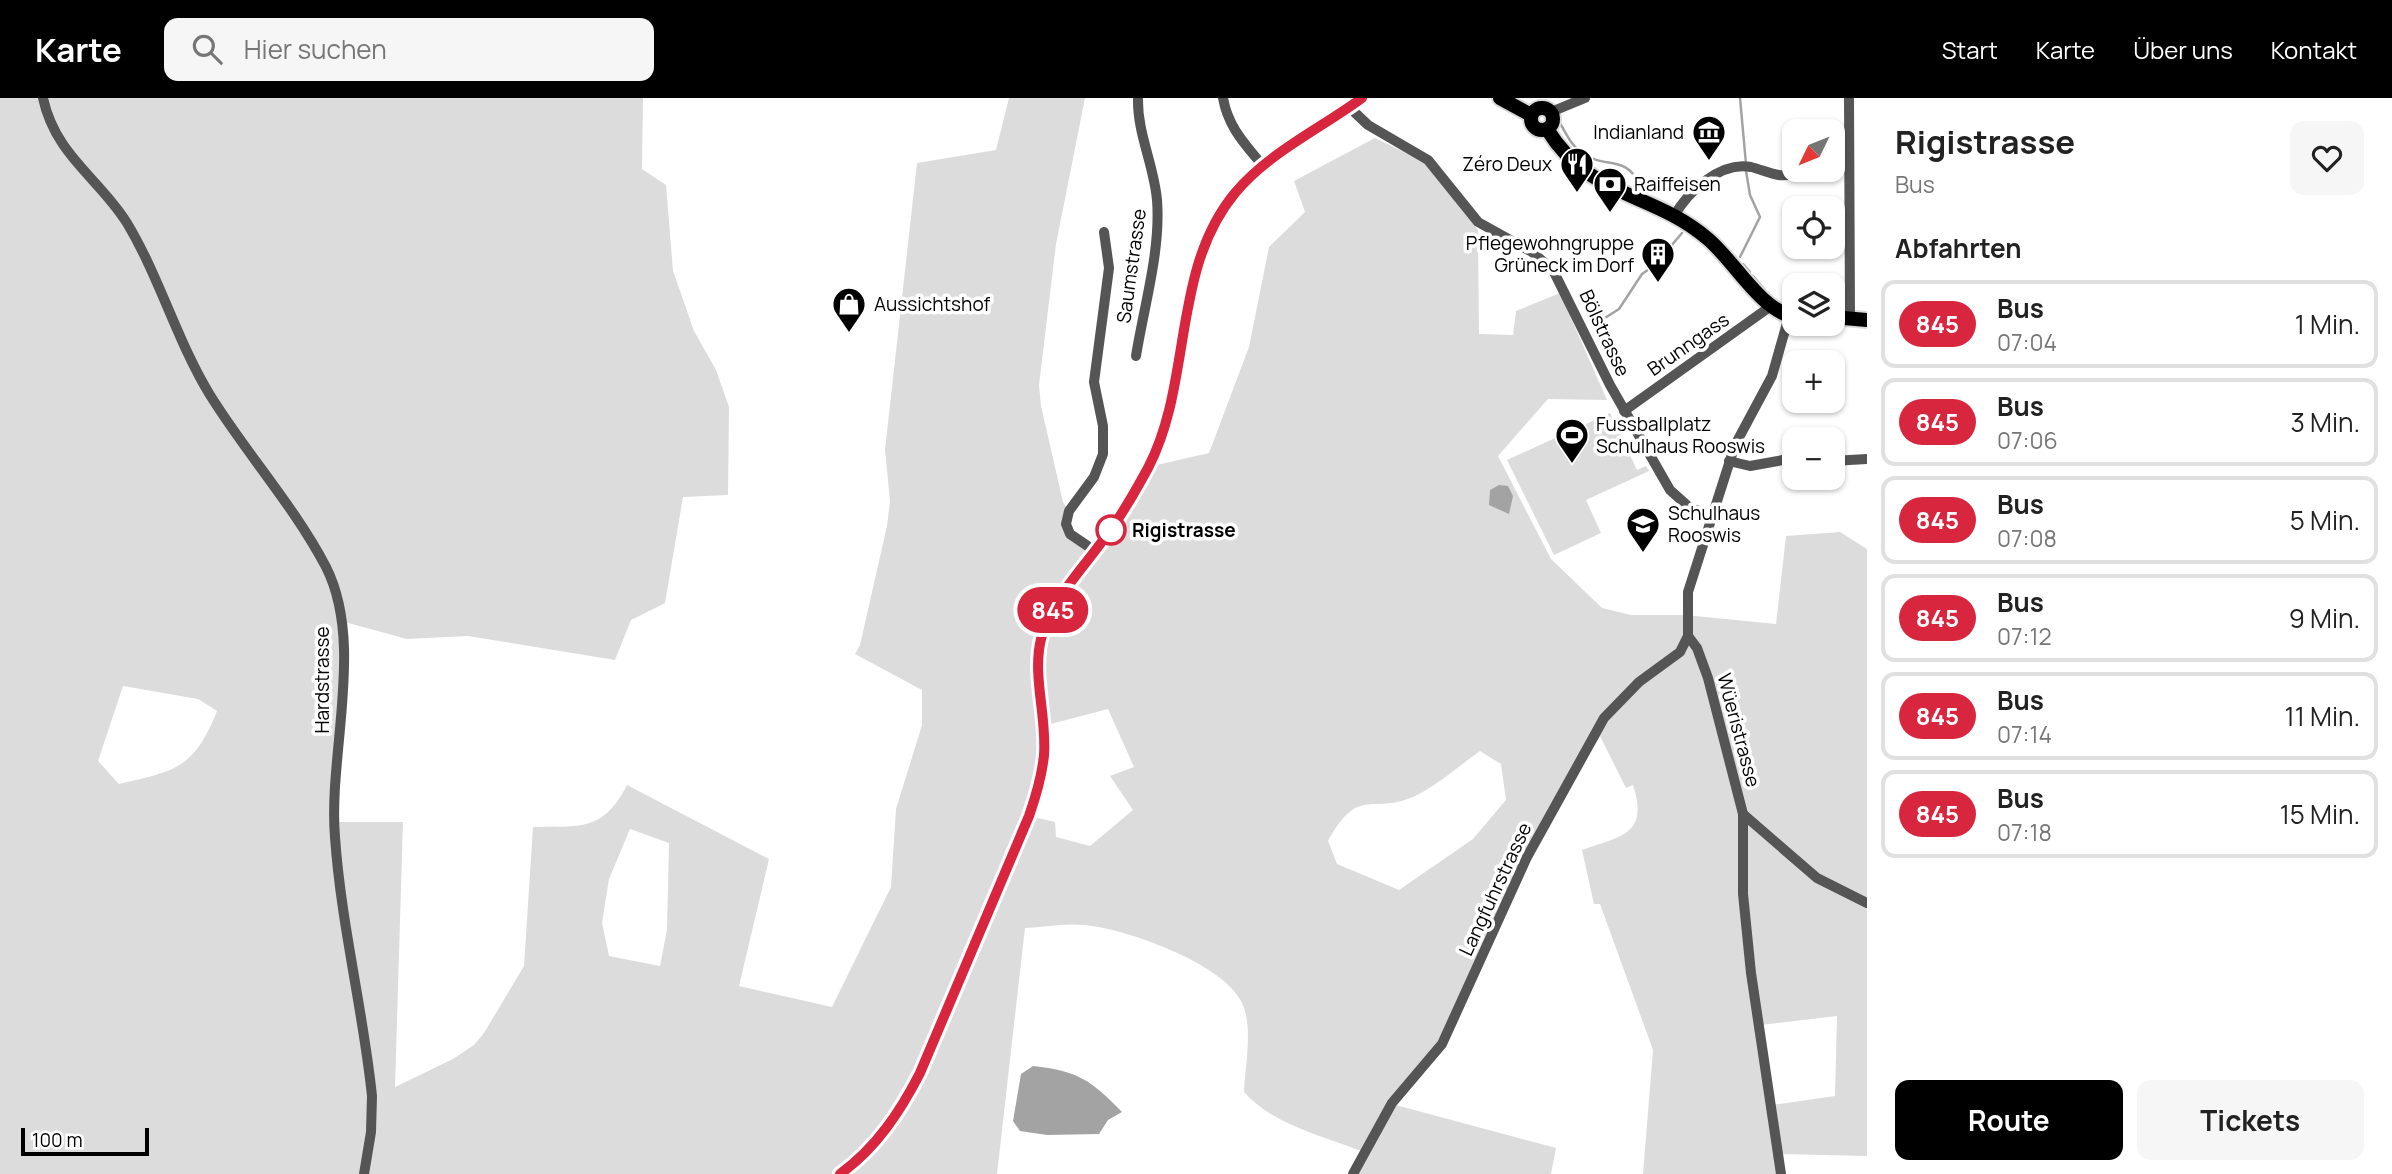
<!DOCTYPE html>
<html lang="de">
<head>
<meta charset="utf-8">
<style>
  :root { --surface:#fff; --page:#f6f6f6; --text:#222; --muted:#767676; --line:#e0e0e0; --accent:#000 }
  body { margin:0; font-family:Manrope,sans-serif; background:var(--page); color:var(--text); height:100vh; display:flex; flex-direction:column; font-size:26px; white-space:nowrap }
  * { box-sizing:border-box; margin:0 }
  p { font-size:23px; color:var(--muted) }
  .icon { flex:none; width:38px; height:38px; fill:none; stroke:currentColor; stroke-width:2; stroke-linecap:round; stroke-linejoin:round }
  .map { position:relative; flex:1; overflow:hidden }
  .details { display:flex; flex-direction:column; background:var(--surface); width:525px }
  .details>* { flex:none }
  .badge { padding:0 14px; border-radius:23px; font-size:24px; line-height:46px }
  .needle { width:46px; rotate:227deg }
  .fabs { position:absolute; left:1782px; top:21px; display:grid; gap:14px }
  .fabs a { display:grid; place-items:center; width:63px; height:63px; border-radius:14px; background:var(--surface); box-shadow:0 2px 5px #0004; font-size:35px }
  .scale { position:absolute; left:21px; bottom:18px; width:128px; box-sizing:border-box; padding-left:7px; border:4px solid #000; border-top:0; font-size:19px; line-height:24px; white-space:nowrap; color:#000; -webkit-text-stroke:5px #fff; paint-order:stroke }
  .map>.badge { position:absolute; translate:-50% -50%; box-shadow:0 0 0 4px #fff }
  h2 { padding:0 28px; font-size:26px; line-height:63px }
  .round { display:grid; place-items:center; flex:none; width:74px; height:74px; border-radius:14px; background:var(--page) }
  .headline { display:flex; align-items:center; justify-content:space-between; height:119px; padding:0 28px }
  h1 { font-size:33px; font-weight:700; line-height:52px }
  .action { display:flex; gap:14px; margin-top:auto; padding:14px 28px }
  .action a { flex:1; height:80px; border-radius:14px; background:var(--accent); color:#fff; font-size:28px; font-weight:700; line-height:80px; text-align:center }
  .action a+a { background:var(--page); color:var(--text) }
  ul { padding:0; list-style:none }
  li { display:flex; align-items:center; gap:21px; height:88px; margin:0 14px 10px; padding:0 14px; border:4px solid var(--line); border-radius:14px }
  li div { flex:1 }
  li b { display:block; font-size:26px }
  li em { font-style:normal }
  li .badge { min-width:77px; font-weight:700; text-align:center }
  header { display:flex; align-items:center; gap:42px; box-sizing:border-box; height:98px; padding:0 35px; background:var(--accent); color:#fff }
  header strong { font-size:33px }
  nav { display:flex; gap:38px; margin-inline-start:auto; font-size:24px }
  .search { width:490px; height:63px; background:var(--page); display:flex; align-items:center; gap:18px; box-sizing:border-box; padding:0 24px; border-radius:14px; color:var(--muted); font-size:26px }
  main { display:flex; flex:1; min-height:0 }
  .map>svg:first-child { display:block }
</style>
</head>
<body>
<header>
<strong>Karte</strong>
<div class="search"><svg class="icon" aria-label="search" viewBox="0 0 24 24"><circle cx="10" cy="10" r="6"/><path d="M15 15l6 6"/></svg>Hier suchen</div>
<nav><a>Start</a><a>Karte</a><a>Über uns</a><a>Kontakt</a></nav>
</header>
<main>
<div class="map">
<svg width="1867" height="1076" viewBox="0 0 1867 1076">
  <rect width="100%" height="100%" fill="#fff"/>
  <g fill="#dcdcdc" fill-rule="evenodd">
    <path d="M0,0H643L642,71L666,87L673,173L694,233L716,272L729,309L728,397L683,399L665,505L631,522L615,562L468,538L407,541L341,523L335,724H403L395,989L453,961L474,947L484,935L524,868L533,729C580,728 603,734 627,687L769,761L739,888L832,909L891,789L896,711L922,627V592L855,556L860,547L887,428L890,403L885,352L917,65L996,52L1009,0H1085L1056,146L1039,287L1041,308L1063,404L1069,413L1066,426L1095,453L1144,370L1209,355L1249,249L1269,149L1305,114L1294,83L1375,40L1423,63L1478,132L1479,236L1513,237L1516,213L1560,195L1607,302L1548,301L1498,358L1551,461L1602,510L1631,517H1685L1776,526L1786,438L1840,434L1867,451V1058L1779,1056L1781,1076H1643L1653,952L1600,806H1594L1582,752C1621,738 1649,737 1633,687L1626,690L1600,638L1527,759L1442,946L1392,1006L1556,1050L1551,1076H1353L1364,1054C1324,1038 1273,1027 1244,994C1245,967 1254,927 1241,903C1222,865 1124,830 1084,827C1065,825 1044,829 1025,830L997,1076H0ZM123,588L198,601L217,613C194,671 175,673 119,686L98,663ZM1108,611L1134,669L1110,678L1133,712L1090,748L1056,739L1055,724L1029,718L1044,656L1043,628ZM1480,653L1501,666L1506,702L1473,741L1399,792L1337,766L1328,743C1360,685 1372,719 1417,697C1439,686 1460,667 1480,653ZM630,731L669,745L667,832L660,868L609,858L602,825L609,781ZM1837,918L1835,998L1772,1007L1761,927Z"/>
    <path d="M1610,315L1637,372L1646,368L1649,373L1586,402L1601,435L1554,457L1507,362Z"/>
  </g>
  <g fill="#a3a3a3">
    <path d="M1499,387L1508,388L1513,398L1509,416L1489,407L1490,392Z"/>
    <path d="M1033,968C1078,973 1091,982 1122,1014L1108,1022L1099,1036L1047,1037L1020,1033L1013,1023L1021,976Z"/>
  </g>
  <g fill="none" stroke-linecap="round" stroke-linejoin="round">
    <g stroke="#a3a3a3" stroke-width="2.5">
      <path d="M1740,0L1746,66"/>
      <path d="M1561,27C1567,37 1571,47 1581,54C1606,73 1625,54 1641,89"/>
      <path d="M1740,159L1760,119L1750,97L1746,73"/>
      <path d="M1743,166L1750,174"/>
      <path d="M1753,178L1765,192"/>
      <path d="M1597,225L1619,211L1642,176L1655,167L1682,135"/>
    </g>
    <defs>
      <g id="major">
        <path d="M1500,0L1531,17"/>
        <circle cx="1542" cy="21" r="11"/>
        <path d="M1547,31C1590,101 1652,93 1708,141C1736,165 1757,208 1794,220"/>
        <path d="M1832,219L1867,222"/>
      </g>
    </defs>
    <use href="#major" stroke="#dbdbdb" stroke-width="18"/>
    <g stroke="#555" stroke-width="10">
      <path d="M43,0C55,57 100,81 127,125C160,180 177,243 210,297C246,355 294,408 326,469C365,546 328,657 335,739C341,826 363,911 372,998L371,1034L364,1076"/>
      <path d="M1223,0C1228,29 1245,46 1263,68"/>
      <path d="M1849,0L1850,219"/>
      <path d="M1349,9L1368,27L1428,62L1478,124L1532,154L1553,172L1610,287L1670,392L1690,410L1711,417"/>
      <path d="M1551,14L1585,0"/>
      <path d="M1674,118C1688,94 1720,63 1751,69C1768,73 1781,83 1798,73"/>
      <path d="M1136,258C1144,208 1161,152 1157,102C1154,67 1137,35 1138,0"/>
      <path d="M1624,313L1771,208"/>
      <path d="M1729,363L1750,368L1794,360"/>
      <path d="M1832,363L1867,361"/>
      <path d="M1095,453L1070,436L1066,426L1069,413L1094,379L1103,356V328L1094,284L1109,170L1104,134"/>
      <path d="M1743,716L1817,780L1867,805"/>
      <path d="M840,1076C876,1050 900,1014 920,975L1029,718C1036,698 1042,678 1044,657C1047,618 1032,578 1041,540C1052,500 1083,471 1106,438C1122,417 1135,394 1148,370C1193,284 1170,172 1235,95C1269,55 1320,31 1362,0"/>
      <path d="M1353,1076L1392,1005L1442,946L1527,759L1604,620L1639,584L1680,554L1688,538"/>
      <path d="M1781,1076L1751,875L1743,796V716L1708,580L1697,550L1688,538V494L1735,347L1772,278L1789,218"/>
    </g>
    <use href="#major" stroke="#000" stroke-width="14"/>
  </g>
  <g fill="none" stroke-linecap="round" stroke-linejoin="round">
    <defs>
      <path id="line" d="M840,1076C876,1050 900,1014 920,975L1029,718C1036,698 1042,678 1044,657C1047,618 1032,578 1041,541C1052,500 1083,471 1106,438C1122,417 1135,394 1148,370C1193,284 1171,172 1235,95C1268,55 1320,31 1362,0"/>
    </defs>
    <use href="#line" stroke="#fff" stroke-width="16"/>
    <use href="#line" stroke="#d7263d" stroke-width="10"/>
  </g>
  <defs>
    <symbol id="museum-pin" viewBox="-11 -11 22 30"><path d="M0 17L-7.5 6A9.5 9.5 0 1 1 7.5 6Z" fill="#000" stroke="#fff"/><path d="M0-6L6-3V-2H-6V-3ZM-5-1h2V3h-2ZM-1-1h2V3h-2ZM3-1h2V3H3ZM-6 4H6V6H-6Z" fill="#fff"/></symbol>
    <symbol id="restaurant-pin" viewBox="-11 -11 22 30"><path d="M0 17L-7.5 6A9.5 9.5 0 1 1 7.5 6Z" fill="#000" stroke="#fff"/><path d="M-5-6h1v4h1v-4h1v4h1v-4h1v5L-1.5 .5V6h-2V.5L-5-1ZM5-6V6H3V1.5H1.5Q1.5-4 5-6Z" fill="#fff"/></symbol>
    <symbol id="bank-pin" viewBox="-11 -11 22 30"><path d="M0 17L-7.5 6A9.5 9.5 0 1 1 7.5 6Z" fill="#000" stroke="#fff"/><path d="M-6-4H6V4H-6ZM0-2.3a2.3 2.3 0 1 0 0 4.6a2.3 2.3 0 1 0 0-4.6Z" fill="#fff"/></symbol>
    <symbol id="building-pin" viewBox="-11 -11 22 30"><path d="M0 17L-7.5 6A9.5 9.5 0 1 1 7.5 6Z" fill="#000" stroke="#fff"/><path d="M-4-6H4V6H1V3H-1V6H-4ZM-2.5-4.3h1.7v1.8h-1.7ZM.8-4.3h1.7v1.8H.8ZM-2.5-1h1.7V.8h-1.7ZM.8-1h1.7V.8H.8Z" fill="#fff"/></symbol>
    <symbol id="shop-pin" viewBox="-11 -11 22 30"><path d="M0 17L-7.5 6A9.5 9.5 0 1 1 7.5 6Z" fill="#000" stroke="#fff"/><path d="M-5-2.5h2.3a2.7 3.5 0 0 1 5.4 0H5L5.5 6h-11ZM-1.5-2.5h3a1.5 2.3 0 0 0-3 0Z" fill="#fff"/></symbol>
    <symbol id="stadium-pin" viewBox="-11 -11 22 30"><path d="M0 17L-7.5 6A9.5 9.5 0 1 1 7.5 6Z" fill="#000" stroke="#fff"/><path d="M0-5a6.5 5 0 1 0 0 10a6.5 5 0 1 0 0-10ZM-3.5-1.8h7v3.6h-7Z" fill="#fff"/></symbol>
    <symbol id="school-pin" viewBox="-11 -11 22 30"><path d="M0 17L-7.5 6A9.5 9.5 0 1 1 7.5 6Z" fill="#000" stroke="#fff"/><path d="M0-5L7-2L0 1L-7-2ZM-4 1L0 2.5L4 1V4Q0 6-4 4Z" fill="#fff"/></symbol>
  </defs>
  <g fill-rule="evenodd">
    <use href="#museum-pin" x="1690" y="15" width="38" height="52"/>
    <use href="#restaurant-pin" x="1558" y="47" width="38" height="52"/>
    <use href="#bank-pin" x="1591" y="67" width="38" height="52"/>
    <use href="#building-pin" x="1639" y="137" width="38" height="52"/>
    <use href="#shop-pin" x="830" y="187" width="38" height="52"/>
    <use href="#stadium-pin" x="1553" y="318" width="38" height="52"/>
    <use href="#school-pin" x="1624" y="407" width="38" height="52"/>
  </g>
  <circle fill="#fff" stroke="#d7263d" stroke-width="3.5" cx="1111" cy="432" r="14"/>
  <g text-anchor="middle" stroke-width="7" stroke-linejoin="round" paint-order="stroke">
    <g font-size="19" fill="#000" stroke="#fff" text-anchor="start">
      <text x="1684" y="41" text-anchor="end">Indianland</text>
      <text x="1552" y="73" text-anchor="end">Zéro Deux</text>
      <text x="1634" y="93">Raiffeisen</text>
      <text x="1634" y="152" text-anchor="end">Pflegewohngruppe<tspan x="1634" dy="22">Grüneck im Dorf</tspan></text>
      <text x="874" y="213">Aussichtshof</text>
      <text x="1596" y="333">Fussballplatz<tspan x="1596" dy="22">Schulhaus Rooswis</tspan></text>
      <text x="1668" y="422">Schulhaus<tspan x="1668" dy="22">Rooswis</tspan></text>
    </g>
    <g font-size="19" fill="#000" stroke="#fff">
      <text transform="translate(1131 168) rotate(-82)" y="7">Saumstrasse</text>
      <text transform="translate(1605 235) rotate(65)" y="7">Bölstrasse</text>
      <text transform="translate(1688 246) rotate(-35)" y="7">Brunngass</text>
      <text transform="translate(322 582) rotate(-90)" y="7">Hardstrasse</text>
      <text transform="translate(1739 632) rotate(75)" y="7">Wüeristrasse</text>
      <text transform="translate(1495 791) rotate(-65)" y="7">Langfuhrstrasse</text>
    </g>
    <g font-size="19" font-weight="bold" fill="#000" stroke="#fff" text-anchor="start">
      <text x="1132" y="439">Rigistrasse</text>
    </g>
  </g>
</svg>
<div class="fabs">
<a><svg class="needle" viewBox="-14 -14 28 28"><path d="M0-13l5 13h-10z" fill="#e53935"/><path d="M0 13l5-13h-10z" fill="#767676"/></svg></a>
<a><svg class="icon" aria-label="locate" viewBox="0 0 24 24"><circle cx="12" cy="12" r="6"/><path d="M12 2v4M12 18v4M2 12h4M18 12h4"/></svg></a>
<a><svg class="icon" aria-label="layers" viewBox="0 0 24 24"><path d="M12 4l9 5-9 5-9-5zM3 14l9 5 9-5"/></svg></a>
<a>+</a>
<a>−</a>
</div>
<div class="scale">100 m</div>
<b class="badge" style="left:1053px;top:512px;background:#d7263d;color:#fff">845</b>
</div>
<section class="details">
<div class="headline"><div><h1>Rigistrasse</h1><p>Bus</p></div><a class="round"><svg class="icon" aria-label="heart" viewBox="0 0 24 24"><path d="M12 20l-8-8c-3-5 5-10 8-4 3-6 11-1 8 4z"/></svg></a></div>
<h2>Abfahrten</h2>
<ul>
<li><span class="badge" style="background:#d7263d;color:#fff">845</span><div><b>Bus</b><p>07:04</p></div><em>1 Min.</em></li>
<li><span class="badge" style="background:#d7263d;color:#fff">845</span><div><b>Bus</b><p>07:06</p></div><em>3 Min.</em></li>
<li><span class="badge" style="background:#d7263d;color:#fff">845</span><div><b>Bus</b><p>07:08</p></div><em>5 Min.</em></li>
<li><span class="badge" style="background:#d7263d;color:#fff">845</span><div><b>Bus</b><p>07:12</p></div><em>9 Min.</em></li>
<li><span class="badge" style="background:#d7263d;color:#fff">845</span><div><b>Bus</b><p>07:14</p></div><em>11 Min.</em></li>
<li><span class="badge" style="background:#d7263d;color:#fff">845</span><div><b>Bus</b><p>07:18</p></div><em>15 Min.</em></li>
</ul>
<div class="action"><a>Route</a><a>Tickets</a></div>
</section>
</main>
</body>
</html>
